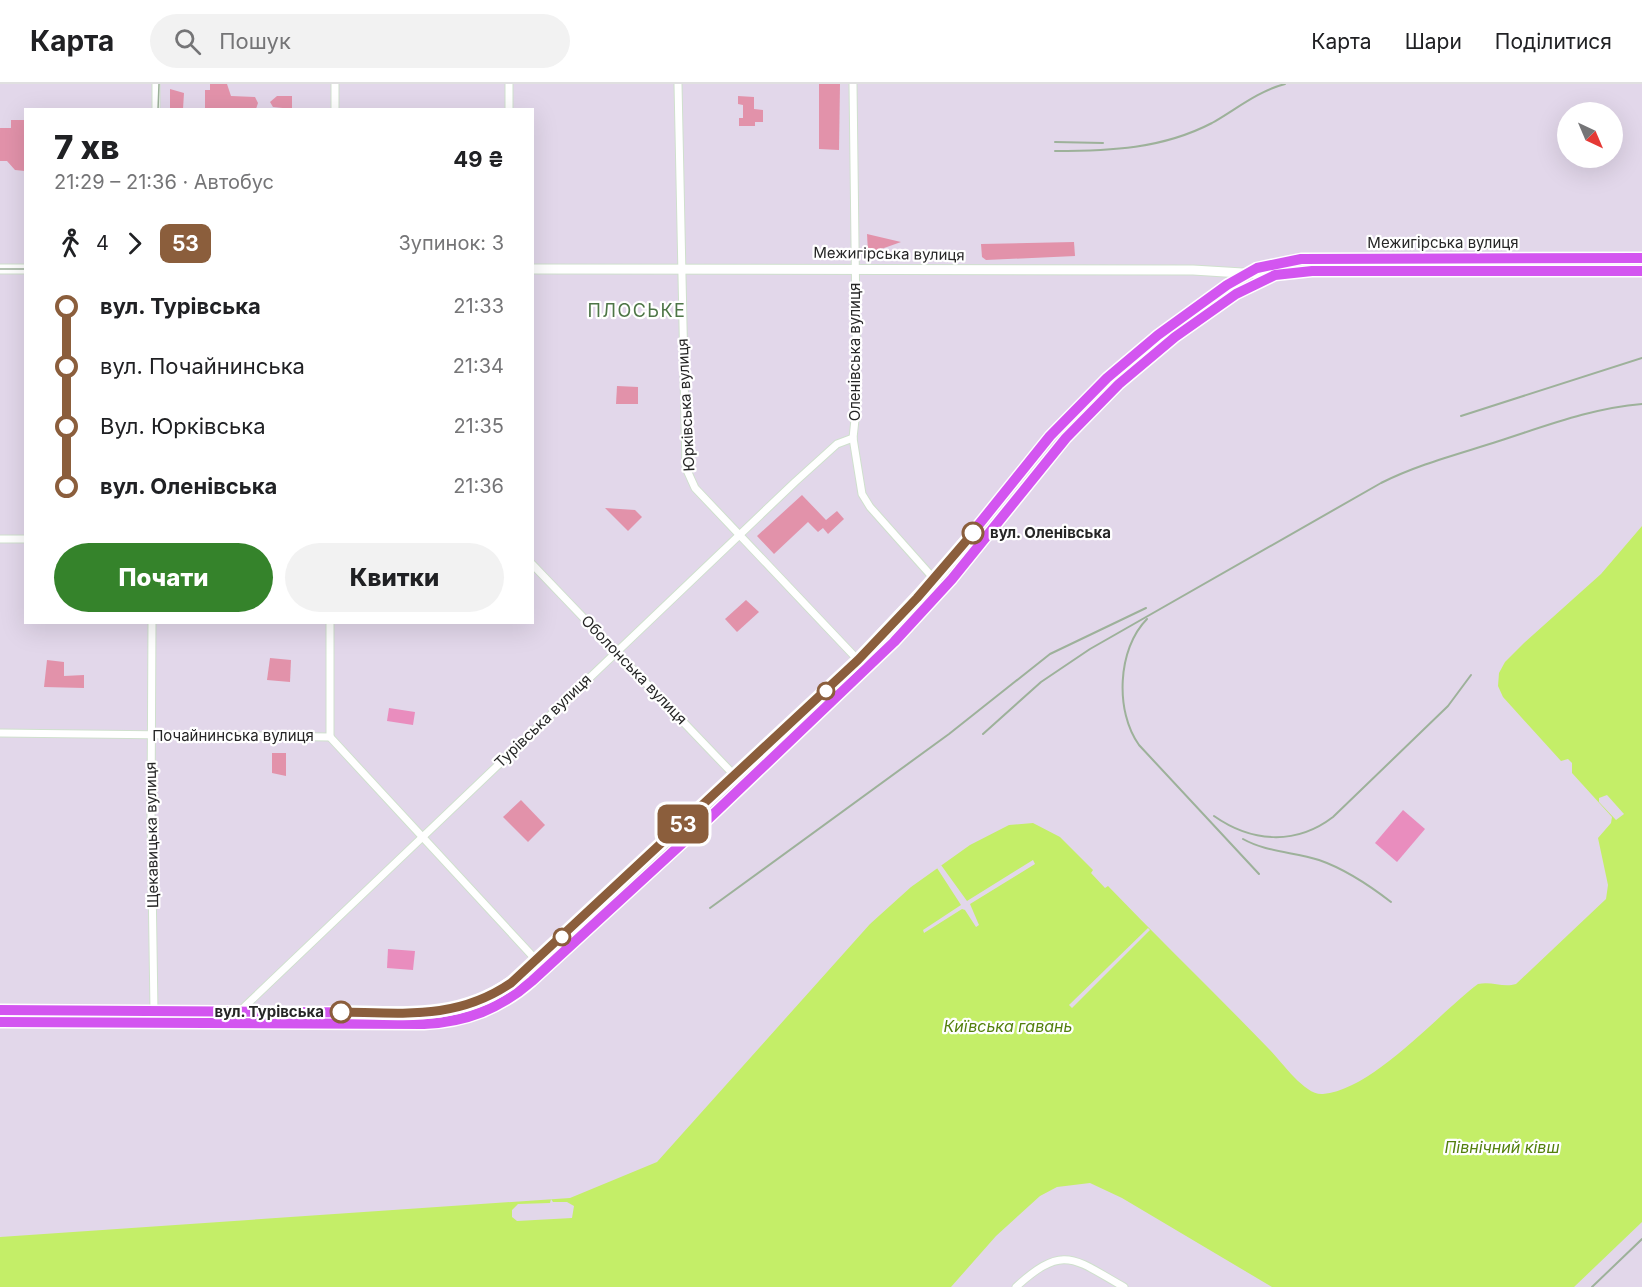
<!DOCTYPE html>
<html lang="uk">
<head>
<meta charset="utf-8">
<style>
  :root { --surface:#fff; --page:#f2f2f2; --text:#202124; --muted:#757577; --line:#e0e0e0; --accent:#35832b }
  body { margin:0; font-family:Inter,sans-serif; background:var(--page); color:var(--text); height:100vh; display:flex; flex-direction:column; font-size:22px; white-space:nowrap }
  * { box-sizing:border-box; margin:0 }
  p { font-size:20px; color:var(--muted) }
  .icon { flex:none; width:33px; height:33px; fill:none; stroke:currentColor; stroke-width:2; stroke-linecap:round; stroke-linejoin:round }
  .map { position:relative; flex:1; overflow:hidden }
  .details { position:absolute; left:24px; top:24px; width:510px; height:516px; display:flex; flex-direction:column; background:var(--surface); border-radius:0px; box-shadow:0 6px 24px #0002 }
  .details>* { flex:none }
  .badge { padding:0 12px; border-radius:9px; font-size:21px; line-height:39px }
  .needle { width:39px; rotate:136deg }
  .tools { position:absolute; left:1557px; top:18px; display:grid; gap:12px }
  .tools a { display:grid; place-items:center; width:66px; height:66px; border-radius:50%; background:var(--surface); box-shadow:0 6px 24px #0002; font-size:30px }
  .map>.badge { position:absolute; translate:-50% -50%; box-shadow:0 0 0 3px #fff }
  .legs { display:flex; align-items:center; gap:9px; height:66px; padding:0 30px; font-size:20px }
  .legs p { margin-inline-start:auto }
  .overview { display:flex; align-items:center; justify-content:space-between; height:102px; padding:0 30px }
  h1 { font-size:33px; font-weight:800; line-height:45px }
  .cta { display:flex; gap:12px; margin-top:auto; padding:12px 30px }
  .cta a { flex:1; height:69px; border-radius:36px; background:var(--accent); color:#fff; font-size:24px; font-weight:800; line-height:69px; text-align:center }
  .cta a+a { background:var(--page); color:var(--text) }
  ul { padding:0 30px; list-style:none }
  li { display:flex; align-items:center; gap:21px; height:60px; font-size:22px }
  li i { display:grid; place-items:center; width:9px; height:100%; margin:0 8px; background:currentColor }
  li i::after { content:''; width:15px; height:15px; margin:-8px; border:4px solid; border-radius:50%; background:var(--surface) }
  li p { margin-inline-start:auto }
  li:first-child i { background:linear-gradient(#0000 50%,currentColor 0) }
  li:last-child i { background:linear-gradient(currentColor 50%,#0000 0) }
  header { display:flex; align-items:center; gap:36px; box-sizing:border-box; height:84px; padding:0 30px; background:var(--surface); border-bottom:2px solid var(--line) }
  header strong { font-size:28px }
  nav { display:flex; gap:33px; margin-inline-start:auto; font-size:21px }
  .search { width:420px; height:54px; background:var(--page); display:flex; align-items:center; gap:15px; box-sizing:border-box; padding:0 21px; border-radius:33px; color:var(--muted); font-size:22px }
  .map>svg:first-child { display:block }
</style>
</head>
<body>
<header>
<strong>Карта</strong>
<div class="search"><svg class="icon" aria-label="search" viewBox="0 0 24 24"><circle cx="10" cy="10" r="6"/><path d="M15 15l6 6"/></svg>Пошук</div>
<nav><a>Карта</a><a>Шари</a><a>Поділитися</a></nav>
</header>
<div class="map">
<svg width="1642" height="1203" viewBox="0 0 1642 1203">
  <rect width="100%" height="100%" fill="#e2d7ea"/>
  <g fill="#e292aa">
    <path d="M210,0H227L231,12L255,13L258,19L256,25H205V6H210Z"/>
    <path d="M819,0H840L839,66L819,65Z"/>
    <path d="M170,5L184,9L183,25H170Z"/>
    <path d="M277,12H292V25L273,23L270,18Z"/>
    <path d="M738,12L754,13V25L763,26V38H755V42H739V34H743V21L738,20Z"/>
    <path d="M11,36H25V87L15,86L7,77H0V44H11Z"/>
    <path d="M867,150L901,158L870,169L868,168Z"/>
    <path d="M1074,158L1075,172L986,176L982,173L981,160Z"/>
    <path d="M617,302L638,303V320H616Z"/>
    <path d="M802,411L826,436L837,427L844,435L828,450L823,444L818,448L808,438L774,470L757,452Z"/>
    <path d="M605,424L635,426L642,433L628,447Z"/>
    <path d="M746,516L759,528L737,548L725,535Z"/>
    <path d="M270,574L291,576L290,598L267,596Z"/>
    <path d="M47,576L64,578V592L84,591V604L44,603Z"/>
    <path d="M272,669H286V692L272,689Z"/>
    <path d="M521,716L545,741L528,758L503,733Z"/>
  </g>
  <g fill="#e98dbe">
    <path d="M389,624L415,628L413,641L387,637Z"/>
    <path d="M1403,726L1425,745L1397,778L1375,759Z"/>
    <path d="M388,865L415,867L413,886L387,884Z"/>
  </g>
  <path fill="#c4ee68" d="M1642,442V1138L1574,1203H1272L1122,1114L1090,1099L1057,1103L1040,1112L996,1152L951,1203H0V1153L570,1114L657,1078L870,840L911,803L970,761L1009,741L1033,739L1060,753L1093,786L1091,789L1105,804L1108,802C1161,857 1216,910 1269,965C1282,978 1305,1012 1323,1010C1373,1006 1438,930 1478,900C1492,897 1503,904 1516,900L1606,815L1608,801L1598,754L1611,739L1612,733L1572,689V679L1568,675L1561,677L1503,613L1498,602L1499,589L1505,578L1524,559L1601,490Z"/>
  <g fill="#e2d7ea">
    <path d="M1607,711L1624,730L1616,736L1599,718V714Z"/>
    <path d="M1033,776L1035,780L970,820L979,841L976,843L965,826L962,825L924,849L923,846L961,821L937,784L941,781L967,817Z"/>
    <path d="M1148,844L1150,846L1072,924L1069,921Z"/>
    <path d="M551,1115L553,1118H567L574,1122L572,1134L517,1137L512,1133V1126L518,1120L550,1119Z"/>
  </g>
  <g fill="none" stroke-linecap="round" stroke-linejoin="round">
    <defs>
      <g id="street">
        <path d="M509,0V26"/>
        <path d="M678,0L686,384L695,404L858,576"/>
        <path d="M853,0L857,317L853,354L862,410L870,423L943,505"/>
        <path d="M156,26V0"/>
        <path d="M335,26V0"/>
        <path d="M0,455H26"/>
        <path d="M532,480L735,692"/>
        <path d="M152,538L151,729L154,927"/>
        <path d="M330,538V653"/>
        <path d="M0,649L330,653L538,878"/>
        <path d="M240,927L795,398L837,360L853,354"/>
        <path d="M1016,1203C1064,1159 1074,1175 1124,1203"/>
      </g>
      <g id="secondary">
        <path d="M0,185H26"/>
        <path d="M532,185L1193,186L1274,191"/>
      </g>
      <g id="primary">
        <path d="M0,926L422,929C461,926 491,915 522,890L858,576L943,485L1050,352L1107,294L1158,251L1227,201L1257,184L1301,175L1642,174"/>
        <path d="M0,938L424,940C466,938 500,925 532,897L701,742L894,558L952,495L1066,354L1119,300L1175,253L1236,210L1275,191L1312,187H1642"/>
      </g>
    </defs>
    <use href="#street" stroke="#cfe0cd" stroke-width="9"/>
    <use href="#secondary" stroke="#cfe0cd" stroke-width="11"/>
    <use href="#primary" stroke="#fff" stroke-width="13"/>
    <use href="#street" stroke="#fff" stroke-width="7"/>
    <use href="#secondary" stroke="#fff" stroke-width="9"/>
    <use href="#primary" stroke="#d355f0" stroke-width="10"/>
    <g stroke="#9db19a" stroke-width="1.5">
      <path d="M158,26L159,0"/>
      <path d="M0,185H26"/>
    </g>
    <g stroke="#9db19a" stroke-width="2">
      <path d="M1055,58L1103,59"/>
      <path d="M1055,67C1110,67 1162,65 1212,39C1235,26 1258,7 1285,0"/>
      <path d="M1461,332L1642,274"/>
      <path d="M1147,535C1117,565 1115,628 1139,661L1259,790"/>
      <path d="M983,650L1041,598L1090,565L1381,399C1419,380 1459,370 1499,357C1546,342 1592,324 1642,320"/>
      <path d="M1214,732C1251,758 1295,762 1333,733L1448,622L1471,591"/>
      <path d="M1243,755C1266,768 1294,768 1319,776C1345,785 1369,801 1391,818"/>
      <path d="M710,824L949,650L1050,570L1146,524"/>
      <path d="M1592,1203L1642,1155"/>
    </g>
  </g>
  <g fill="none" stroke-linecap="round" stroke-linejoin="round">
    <defs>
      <path id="line-1" d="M341,928C404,929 457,936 511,899L858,576L917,514L973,449"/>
    </defs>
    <use href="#line-1" stroke="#fff" stroke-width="14"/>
    <use href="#line-1" stroke="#8b5e3c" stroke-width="9"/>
  </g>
  <g fill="#fff" stroke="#8b5e3c" stroke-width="3">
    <circle cx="973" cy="449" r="10"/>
    <circle cx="826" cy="607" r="8"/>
    <circle cx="562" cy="853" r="8"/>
    <circle cx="341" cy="928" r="10"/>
  </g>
  <g text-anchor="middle" stroke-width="4.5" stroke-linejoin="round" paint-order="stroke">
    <g font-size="15" fill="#262626" stroke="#fff">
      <text x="1443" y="164">Межигірська вулиця</text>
      <text transform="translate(889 170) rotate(1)" y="5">Межигірська вулиця</text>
      <text transform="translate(855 268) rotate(-90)" y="5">Оленівська вулиця</text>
      <text transform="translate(686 321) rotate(-93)" y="5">Юрківська вулиця</text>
      <text transform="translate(634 586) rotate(46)" y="5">Оболонська вулиця</text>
      <text transform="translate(543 637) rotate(-44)" y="5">Турівська вулиця</text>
      <text x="233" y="657">Почайнинська вулиця</text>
      <text transform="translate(152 751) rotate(-91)" y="5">Щекавицька вулиця</text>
    </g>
    <g font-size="15" font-weight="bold" fill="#262626" stroke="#fff" text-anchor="start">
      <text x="990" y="454">вул. Оленівська</text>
      <text x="324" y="933" text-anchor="end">вул. Турівська</text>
    </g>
    <g font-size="16" font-style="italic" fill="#53800d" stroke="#fff">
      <text x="1008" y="948">Київська гавань</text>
      <text x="1502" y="1069">Північний ківш</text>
    </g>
    <g font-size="18" letter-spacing="1.5" fill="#4e7647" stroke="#fff">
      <text x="637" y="233">ПЛОСЬКЕ</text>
    </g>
  </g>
</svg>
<div class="tools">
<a><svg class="needle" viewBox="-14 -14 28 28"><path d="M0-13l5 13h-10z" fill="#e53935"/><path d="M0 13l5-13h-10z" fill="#757577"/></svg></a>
</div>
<b class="badge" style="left:683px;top:740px;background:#8b5e3c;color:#fff">53</b>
<section class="details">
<div class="overview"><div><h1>7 хв</h1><p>21:29 – 21:36 · Автобус</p></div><b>49 ₴</b></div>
<div class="legs"><svg class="icon" aria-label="walk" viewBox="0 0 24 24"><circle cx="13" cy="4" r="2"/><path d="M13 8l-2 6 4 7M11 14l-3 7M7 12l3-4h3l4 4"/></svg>4<svg class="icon" aria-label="forward" viewBox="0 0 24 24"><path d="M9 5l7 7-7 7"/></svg><b class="badge" style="background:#8b5e3c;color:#fff">53</b><p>Зупинок: 3</p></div>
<ul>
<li><i style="color:#8b5e3c"></i><b>вул. Турівська</b><p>21:33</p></li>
<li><i style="color:#8b5e3c"></i><span>вул. Почайнинська</span><p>21:34</p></li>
<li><i style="color:#8b5e3c"></i><span>Вул. Юрківська</span><p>21:35</p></li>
<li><i style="color:#8b5e3c"></i><b>вул. Оленівська</b><p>21:36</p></li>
</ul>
<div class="cta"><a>Почати</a><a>Квитки</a></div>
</section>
</div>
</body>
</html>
